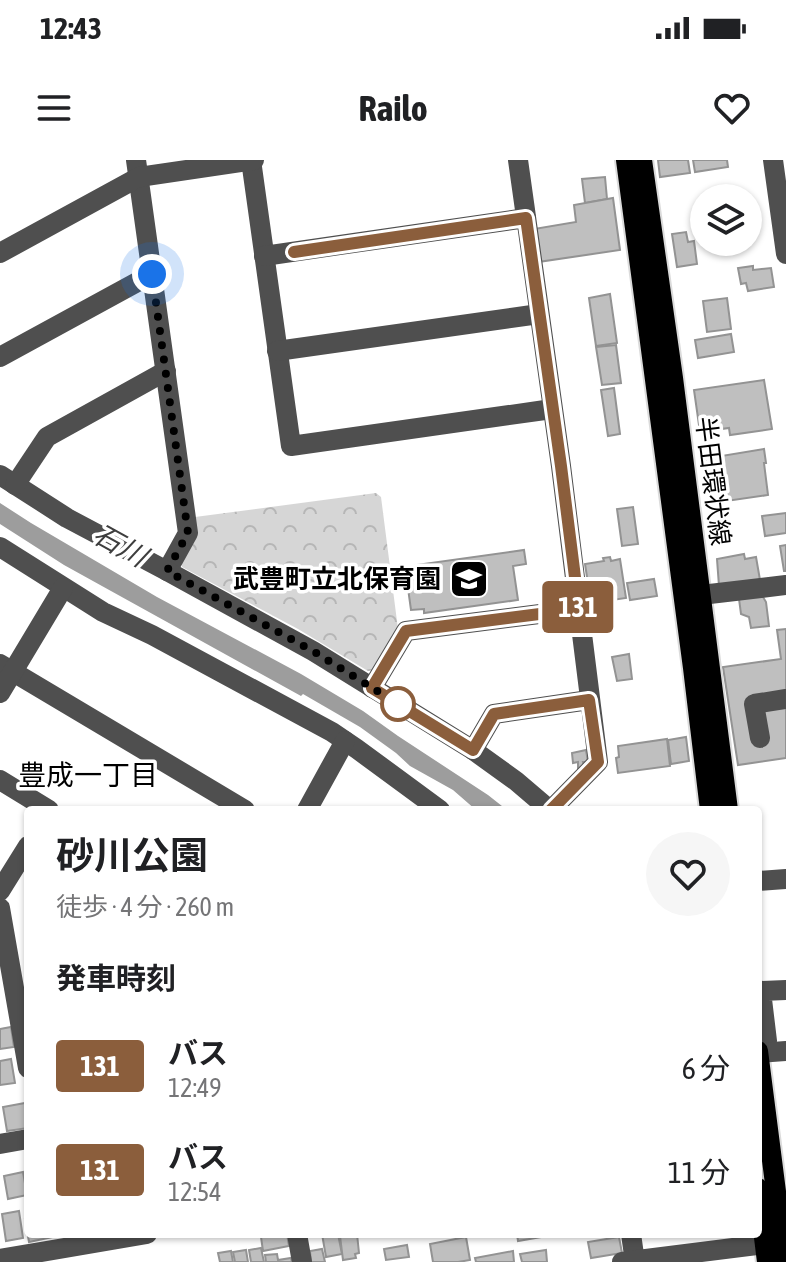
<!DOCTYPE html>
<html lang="ja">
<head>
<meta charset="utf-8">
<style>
  :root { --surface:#fff; --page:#f6f6f6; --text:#202124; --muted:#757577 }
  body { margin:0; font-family:"Asap Condensed","Noto Sans JP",sans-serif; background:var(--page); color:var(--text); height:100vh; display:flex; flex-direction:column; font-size:30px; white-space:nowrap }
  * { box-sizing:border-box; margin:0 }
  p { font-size:26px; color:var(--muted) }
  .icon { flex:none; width:44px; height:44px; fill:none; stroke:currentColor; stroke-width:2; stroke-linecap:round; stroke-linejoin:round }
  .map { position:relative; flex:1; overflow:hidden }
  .drawer { position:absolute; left:24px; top:646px; width:738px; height:432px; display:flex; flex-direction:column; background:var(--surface); border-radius:8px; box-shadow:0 2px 6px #0004 }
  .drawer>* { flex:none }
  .badge { padding:0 16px; border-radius:6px; font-size:28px; line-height:52px }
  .fabs { position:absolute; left:690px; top:24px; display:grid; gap:16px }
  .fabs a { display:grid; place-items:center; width:72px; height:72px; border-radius:50%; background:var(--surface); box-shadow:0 2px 6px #0004; font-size:40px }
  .you { position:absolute; width:40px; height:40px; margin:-20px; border:6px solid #fff; border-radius:50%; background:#1a73e8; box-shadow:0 0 0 12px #1a73e833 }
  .map>.badge { position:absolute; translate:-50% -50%; box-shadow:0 0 0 4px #fff }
  h2 { padding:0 32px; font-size:30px; line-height:72px }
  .round { display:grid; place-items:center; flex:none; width:84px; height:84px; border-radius:42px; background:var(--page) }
  .summary { display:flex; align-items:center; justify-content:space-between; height:136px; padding:0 32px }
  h1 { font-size:38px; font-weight:700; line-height:60px }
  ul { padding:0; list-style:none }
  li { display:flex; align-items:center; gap:24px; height:104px; padding:0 32px }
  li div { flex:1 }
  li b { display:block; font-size:30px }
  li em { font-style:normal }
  li .badge { min-width:88px; font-weight:700; text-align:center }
  .status { display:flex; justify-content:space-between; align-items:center; height:56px; padding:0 40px; background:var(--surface); direction:ltr }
  .status svg { height:22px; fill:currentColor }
  header { display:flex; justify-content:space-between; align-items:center; height:104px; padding:0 32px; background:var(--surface); font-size:36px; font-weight:700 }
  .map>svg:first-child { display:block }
</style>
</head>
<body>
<div class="status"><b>12:43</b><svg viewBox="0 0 49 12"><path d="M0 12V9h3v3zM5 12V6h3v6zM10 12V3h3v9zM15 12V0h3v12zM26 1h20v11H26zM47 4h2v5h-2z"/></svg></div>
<header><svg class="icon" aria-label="menu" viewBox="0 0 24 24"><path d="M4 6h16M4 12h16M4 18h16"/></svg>Railo<svg class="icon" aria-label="heart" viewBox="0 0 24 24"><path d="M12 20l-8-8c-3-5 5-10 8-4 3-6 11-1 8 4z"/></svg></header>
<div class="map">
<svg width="786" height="1102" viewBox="0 0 786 1102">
  <defs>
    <pattern id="park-crowns" width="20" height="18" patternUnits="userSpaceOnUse" patternTransform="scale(2)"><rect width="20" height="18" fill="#d6d6d6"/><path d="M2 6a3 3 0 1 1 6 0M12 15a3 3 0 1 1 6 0" fill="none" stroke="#b6b6b6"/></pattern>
  </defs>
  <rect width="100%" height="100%" fill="#fff"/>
  <path fill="url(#park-crowns)" d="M376,333L381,337L398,469L375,510L368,511L298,469L182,407V400L195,357Z"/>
  <path fill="#9d9d9d" d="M0,343L31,363L157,437L301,514L363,551L398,576L488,635L507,650H476L453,630L410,606L396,593L360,567L303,534L301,536L64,405L0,364Z"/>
  <g fill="#bfbfbf" stroke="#939393" stroke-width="2">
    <path d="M658,0H688L690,13L660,17Z"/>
    <path d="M693,0H727L728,7L695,12Z"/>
    <path d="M605,17L607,39L585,43L582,19Z"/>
    <path d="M613,38L620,90L538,102L534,69L576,62L574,45Z"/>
    <path d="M686,72L688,82L694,81L697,104L677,107L672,74Z"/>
    <path d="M753,106V110L771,108L774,127L748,131L746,123L741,124L738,108Z"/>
    <path d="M610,134L617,183L596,186L589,138Z"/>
    <path d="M727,138L731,169L707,172L703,141Z"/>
    <path d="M731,174L734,192L698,198L695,180Z"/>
    <path d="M616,185L621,223L602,225L596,187Z"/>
    <path d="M764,220L772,269L730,275L729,268L700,272L694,230Z"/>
    <path d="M614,228L620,274L608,276L601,230Z"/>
    <path d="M764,289L766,303H764L768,335L713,343L702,307L703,299Z"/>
    <path d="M633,347L638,384L622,386L617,349Z"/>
    <path d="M786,353V373L765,376L762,356Z"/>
    <path d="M786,385V411H784L780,386Z"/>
    <path d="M524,390L526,404L513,406L518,440L424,453V449L411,450L407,421L418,419L416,405Z"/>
    <path d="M744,394L745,399L756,397L760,420L719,426L717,399Z"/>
    <path d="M610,397L611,401L620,399L626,438L591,443L585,404L604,401L603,398Z"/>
    <path d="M654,419L657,436L630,440L627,423Z"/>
    <path d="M760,432L766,442L769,466L751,468L749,457L741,454L739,439Z"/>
    <path d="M786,469V598L738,605L723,507L781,499L777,470Z"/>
    <path d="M629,494L632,519L617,521L612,497Z"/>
    <path d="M686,577L689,601L671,604L668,580Z"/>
    <path d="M667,579L670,606L618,613L616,598L619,597L618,586Z"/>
    <path d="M586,590L588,602H583L584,607L578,608V602L573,603L572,593Z"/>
    <path d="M11,867L14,887L0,889V869Z"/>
    <path d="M11,899L15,923L0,925V901Z"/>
    <path d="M25,943L28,968L7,971L3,947Z"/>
    <path d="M23,1012L27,1035L8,1039L4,1016Z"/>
    <path d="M19,1051L23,1078L6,1081L2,1054Z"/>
    <path d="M28,1058V1074H53V1077L29,1082L25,1059Z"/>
    <path d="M275,1074H287L289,1086L263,1091L261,1077Z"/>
    <path d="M322,1074H338L342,1094L326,1097Z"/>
    <path d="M357,1074L359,1093L355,1094L356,1098L343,1100L340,1076Z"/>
    <path d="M517,1074H546L547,1076L518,1081Z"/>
    <path d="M466,1077L470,1100L458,1102H433L430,1084Z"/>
    <path d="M619,1077L622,1093L591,1098L588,1082Z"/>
    <path d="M407,1085L409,1097L386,1100L384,1089Z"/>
    <path d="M261,1088L264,1102H251L249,1090Z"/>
    <path d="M322,1089L325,1102H311L310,1091Z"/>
    <path d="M246,1090L248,1102H235L233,1092Z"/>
    <path d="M546,1090L547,1102H522L520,1094Z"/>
    <path d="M231,1091L233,1102H220L218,1093Z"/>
    <path d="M513,1091L514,1102H476L475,1098Z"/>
    <path d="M277,1094L278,1100L291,1098L292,1102H266L265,1095Z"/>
  </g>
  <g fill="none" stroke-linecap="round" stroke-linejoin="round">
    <defs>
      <g id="major">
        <path d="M626,0L693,508L710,650"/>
        <path d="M642,0L673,218L728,650"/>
        <path d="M758,891L785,1102"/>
        <path d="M758,1028L767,1102"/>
      </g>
    </defs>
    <use href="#major" stroke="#dbdbdb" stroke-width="24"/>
    <g stroke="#4f4f4f" stroke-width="20">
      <path d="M136,0L188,373L167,411"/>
      <path d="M251,0L291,286L552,249"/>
      <path d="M518,0L561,306L598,602L551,650"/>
      <path d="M773,0L786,94"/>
      <path d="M0,93L139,17L254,0"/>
      <path d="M264,96L526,58"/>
      <path d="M277,191L539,154"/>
      <path d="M0,197L152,114"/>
      <path d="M0,315L67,358L167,411L313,491L473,590L516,621L550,650"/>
      <path d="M15,325L47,277L166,211"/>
      <path d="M0,387L103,452L152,475L332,572L357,589L440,650"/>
      <path d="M701,435L786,425"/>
      <path d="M0,504L245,650"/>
      <path d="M372,528L406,471L579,449"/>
      <path d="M0,533L63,428"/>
      <path d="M760,578L754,544L786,539"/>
      <path d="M473,590L494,554L589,540"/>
      <path d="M0,620L49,650"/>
      <path d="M307,650L345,581"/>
      <path d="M758,721L786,719"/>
      <path d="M0,731L28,686"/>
      <path d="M0,748L28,908"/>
      <path d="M767,881L761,831L786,830"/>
      <path d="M758,893L786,891"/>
      <path d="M0,984L28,979"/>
      <path d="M297,1074L302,1102"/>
      <path d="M631,1074L635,1102"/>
      <path d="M0,1099L147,1074"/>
      <path d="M622,1102L765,1084"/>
    </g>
    <use href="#major" stroke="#000" stroke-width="20"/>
  </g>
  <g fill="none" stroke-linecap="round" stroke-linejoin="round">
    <defs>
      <path id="line" d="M294,92L526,58L561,306L579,449L406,471L372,528L473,590L494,554L589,540L598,602L551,650"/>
    </defs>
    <use href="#line" stroke="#fff" stroke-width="18"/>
    <use href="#line" stroke="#8b5e3c" stroke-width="12"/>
    <path stroke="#000" stroke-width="8" stroke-dasharray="0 14.4" d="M152,114L188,373L167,411L313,491L398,544"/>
  </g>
  <defs>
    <symbol id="school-square" viewBox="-11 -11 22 22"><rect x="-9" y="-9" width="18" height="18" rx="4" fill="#000" stroke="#fff"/><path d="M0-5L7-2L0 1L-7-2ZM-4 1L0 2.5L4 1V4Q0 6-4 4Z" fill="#fff"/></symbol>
  </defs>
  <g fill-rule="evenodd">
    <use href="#school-square" x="447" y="397" width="44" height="44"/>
  </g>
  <circle fill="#fff" stroke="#8b5e3c" stroke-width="4" cx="398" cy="544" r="16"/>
  <g text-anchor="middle" stroke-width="7" stroke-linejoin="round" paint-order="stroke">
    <g font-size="26" fill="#000" stroke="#fff">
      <text transform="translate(713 321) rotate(83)" y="9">半田環状線</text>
    </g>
    <g font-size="26" font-weight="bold" fill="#000" stroke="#fff" text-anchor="end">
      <text x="441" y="428">武豊町立北保育園</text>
    </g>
    <g font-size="28" font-style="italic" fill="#3e3e3e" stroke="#fff">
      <text transform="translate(120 385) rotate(29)" y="10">石川</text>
    </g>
    <g font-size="28" fill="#000" stroke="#fff">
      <text x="88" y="625">豊成一丁目</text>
    </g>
  </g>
</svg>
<div class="fabs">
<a><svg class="icon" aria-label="layers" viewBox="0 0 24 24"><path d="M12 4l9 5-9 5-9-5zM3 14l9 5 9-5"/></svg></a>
</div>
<div class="you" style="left:152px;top:114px"></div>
<b class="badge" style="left:578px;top:447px;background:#8b5e3c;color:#fff">131</b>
<section class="drawer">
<div class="summary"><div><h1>砂川公園</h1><p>徒歩 · 4 分 · 260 m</p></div><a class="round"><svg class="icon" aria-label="heart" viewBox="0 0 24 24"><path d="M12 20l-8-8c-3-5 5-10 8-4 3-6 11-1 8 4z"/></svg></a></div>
<h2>発車時刻</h2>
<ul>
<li><span class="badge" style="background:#8b5e3c;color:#fff">131</span><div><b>バス</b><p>12:49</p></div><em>6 分</em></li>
<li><span class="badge" style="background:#8b5e3c;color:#fff">131</span><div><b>バス</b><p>12:54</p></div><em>11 分</em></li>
</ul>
</section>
</div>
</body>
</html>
